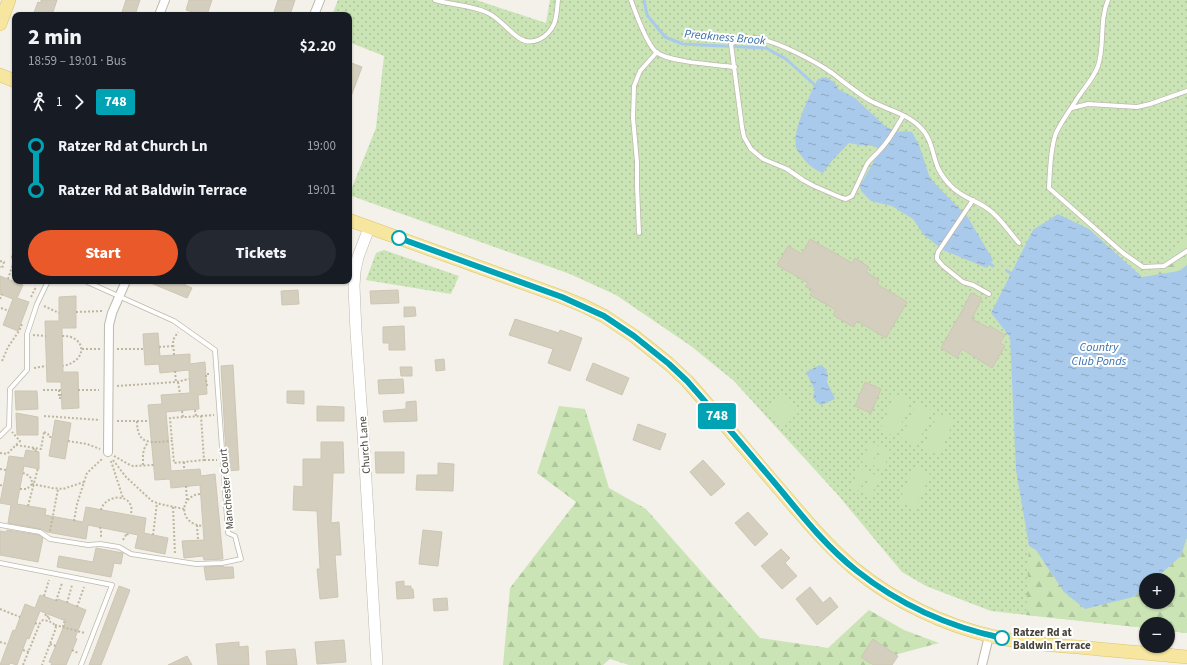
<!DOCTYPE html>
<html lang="en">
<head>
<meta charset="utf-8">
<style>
  :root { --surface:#171b24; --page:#242831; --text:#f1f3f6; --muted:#9ea1a6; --accent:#e9592a }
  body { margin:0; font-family:"Source Sans 3",sans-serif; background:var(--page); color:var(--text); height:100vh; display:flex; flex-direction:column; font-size:15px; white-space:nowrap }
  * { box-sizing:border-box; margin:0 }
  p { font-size:13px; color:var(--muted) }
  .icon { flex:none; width:22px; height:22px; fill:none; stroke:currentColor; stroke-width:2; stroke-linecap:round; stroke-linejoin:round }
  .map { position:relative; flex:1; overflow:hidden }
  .details { position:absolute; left:12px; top:12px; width:340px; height:272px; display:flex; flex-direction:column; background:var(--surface); border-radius:8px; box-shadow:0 1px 3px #0004 }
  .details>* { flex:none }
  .badge { padding:0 8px; border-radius:3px; font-size:14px; line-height:26px }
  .buttons { position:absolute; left:1139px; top:573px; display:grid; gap:8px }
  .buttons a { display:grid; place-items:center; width:36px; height:36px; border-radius:50%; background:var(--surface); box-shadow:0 1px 3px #0004; font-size:20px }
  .map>.badge { position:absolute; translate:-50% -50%; box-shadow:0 0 0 2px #fff }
  .legs { display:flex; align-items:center; gap:6px; height:44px; padding:0 16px; font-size:13px }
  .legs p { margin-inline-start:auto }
  .headline { display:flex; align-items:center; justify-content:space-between; height:68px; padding:0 16px }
  h1 { font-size:22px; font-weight:800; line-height:30px }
  .action { display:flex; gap:8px; margin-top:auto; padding:8px 16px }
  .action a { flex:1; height:46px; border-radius:24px; background:var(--accent); color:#fff; font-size:16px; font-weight:800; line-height:46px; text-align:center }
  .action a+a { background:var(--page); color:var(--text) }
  ul { padding:0 16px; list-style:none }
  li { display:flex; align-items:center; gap:14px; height:44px; font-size:15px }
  li i { display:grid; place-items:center; width:6px; height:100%; margin:0 5px; background:currentColor }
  li i::after { content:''; width:10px; height:10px; margin:-5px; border:3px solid; border-radius:50%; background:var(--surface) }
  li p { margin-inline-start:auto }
  li:first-child i { background:linear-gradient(#0000 50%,currentColor 0) }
  li:last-child i { background:linear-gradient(currentColor 50%,#0000 0) }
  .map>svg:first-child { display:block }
</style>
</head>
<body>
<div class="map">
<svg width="1187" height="665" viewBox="0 0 1187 665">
  <defs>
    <pattern id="grass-dots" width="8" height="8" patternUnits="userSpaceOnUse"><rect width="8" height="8" fill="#cae4b5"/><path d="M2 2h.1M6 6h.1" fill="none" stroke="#afc59c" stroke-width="1.8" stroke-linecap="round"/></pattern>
    <pattern id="forest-firs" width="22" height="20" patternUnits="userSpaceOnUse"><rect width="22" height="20" fill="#cae4b5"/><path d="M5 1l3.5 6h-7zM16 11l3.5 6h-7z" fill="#afc59c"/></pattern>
    <pattern id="water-ripples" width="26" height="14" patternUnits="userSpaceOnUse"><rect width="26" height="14" fill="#aacaeb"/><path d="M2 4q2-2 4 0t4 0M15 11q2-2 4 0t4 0" fill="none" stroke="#8ca6bf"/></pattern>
  </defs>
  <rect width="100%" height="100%" fill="#f3f1e9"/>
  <g fill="url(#grass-dots)" fill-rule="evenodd">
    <path d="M338,0H476L546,23L550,0H1187V633L1168,631V624H1146V628L991,611L926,586L902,572L838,495L734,381L691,346L616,295L570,274L349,195L376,128L384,56L349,42V15H332ZM1146,580H1168V602H1146Z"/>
    <path d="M384,250L459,276L451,294L366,280L376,253Z"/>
  </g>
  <g fill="url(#forest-firs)">
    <path d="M1187,238V265L1179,271L1142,277Z"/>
    <path d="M559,406L585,409L609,488L646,509L760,638L828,648L869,610L904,630L939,643L872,661L871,665H629L610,659L603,665H503L510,588L576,502L537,473Z"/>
    <path d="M1187,537V633L1168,631V624H1146V628L1026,615L1029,546L1036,550L1064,592L1133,597L1146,587V602H1168V580H1154L1181,556Z"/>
  </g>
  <g fill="#cae4b5">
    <path d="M895,394L911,401L896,437L880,430Z"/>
    <path d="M781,396L798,413L785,426L768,409Z"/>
    <path d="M916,404L932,410L917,446L901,439Z"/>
    <path d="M938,413L954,420L939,455L923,448Z"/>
    <path d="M870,442L879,446L871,465L862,462Z"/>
    <path d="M882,447L891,451L882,471L874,467Z"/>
    <path d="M914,467L930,474L916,509L899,502Z"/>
    <path d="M859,468L868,472L859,491L851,487Z"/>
    <path d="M871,473L880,477L871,496L863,493Z"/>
  </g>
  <g fill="url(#water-ripples)">
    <path d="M826,77L835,83L838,89L855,98L886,127L898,132L905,131L912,132L919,145L930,178L946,195L967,216L993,260L987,268L943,250L924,235L913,219L892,206L871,201L861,191L860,186L880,150L874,146L859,145L849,143L831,162L823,173C815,170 808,165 803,158C801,155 797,151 796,147C792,132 810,93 818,79Z"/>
    <path d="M1058,214L1089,229L1142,277L1179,271L1187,265V537L1181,556L1154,580H1146V587L1133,597L1085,609L1064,592L1036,550L1029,546L1016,470L1010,337L991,313L1033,230Z"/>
    <path d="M820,365L825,368L828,375L827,382L835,399L821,405L816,402L813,395L815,391L806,372Z"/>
  </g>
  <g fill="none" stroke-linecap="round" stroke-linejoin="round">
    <g stroke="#aacaeb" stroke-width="3">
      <path d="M644,0L647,15L665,37L683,44L766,48L786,59L815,85"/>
      <path d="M990,264L993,266"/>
      <path d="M1007,271L1011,273"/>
    </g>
  </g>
  <g fill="#d4cebf" stroke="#cec6b3">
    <path d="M41,0H57L52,15H33L38,2L41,3Z"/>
    <path d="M126,0H140L135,15H121Z"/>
    <path d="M189,0H212L207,15H203L186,10Z"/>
    <path d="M278,0H295L290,15H273Z"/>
    <path d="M349,62L362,67L350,99H349Z"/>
    <path d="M810,239L852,263L855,258L869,267L866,272L879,280L877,284L907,302L886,338L857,321L853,327L833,315L836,310L810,295L813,290L806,287L808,283L777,265L788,246L802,254Z"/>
    <path d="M0,276L23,285L17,298L29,302L18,331L3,325L13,299L0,294Z"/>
    <path d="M146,281H187L185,285L192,288L187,298Z"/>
    <path d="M298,290L299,304L282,305L281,291Z"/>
    <path d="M398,290L399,303L371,304L370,291Z"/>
    <path d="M971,293L982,298L972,319L989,328L990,326L1005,335L1000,343L1005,346L992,368L962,349L957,358L941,348L963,309Z"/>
    <path d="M76,296V328H62L63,372H78L79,408L62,409L61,382H47L45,321H59V297Z"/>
    <path d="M404,307H415L416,316L404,317Z"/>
    <path d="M515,319L559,333L560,330L582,338L570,371L548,363L553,349L509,335Z"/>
    <path d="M404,326L405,350H389V343H383V327Z"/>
    <path d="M158,333L160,356L190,354V364L205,362L207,394L198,395L199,409L166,412L171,471L200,469L201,476L215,474L223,559L204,560L203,556L184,558L182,541L204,540L200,485L171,488L170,479L155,480L148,405L162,404L161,395L190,393L189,370L160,373L159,364L145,365L143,334Z"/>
    <path d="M444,359L445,370L436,371L435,360Z"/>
    <path d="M593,363L629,378L622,395L586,380Z"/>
    <path d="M233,365L239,470L227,471L221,366Z"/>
    <path d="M400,367H412V376H401Z"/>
    <path d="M403,379L404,393L379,394L378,380Z"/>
    <path d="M865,382L881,389L871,413L855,406Z"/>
    <path d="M15,391H37L38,409L16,410Z"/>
    <path d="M287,391H304V404L287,403Z"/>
    <path d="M416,401L417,421L384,422L383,411L406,409V402Z"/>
    <path d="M317,406L344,407V421H317Z"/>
    <path d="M16,413L38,417V435H17Z"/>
    <path d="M55,420L71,423L65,459L49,456Z"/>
    <path d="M638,424L666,434L660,450L633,440Z"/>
    <path d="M321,442H343L344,473H333L331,523L339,522L341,555H335L338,597L320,599L317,569H320L317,511L293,510L294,486L303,487V459H321Z"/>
    <path d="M26,450L39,452V469L24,466L17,504L46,509L45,515L83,522L86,507L146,518L144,533L168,538L165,554L135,548L138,535L88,525L86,539L47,532L41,529L8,523L11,505L0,503L9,456L24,458Z"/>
    <path d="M375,452H404V473H376Z"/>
    <path d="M703,460L725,484L711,496L690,472Z"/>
    <path d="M438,463L454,464L453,491L416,490L417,475H438Z"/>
    <path d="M748,512L768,534L755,546L735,523Z"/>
    <path d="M7,530L39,535L43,538L38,562L0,555V531L6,532Z"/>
    <path d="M423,530L442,532L438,566L419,564Z"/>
    <path d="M96,548L123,553L121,564L114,563L111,577L57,567L59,556L93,562Z"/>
    <path d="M781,549L790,558L785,563L797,576L782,589L761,566Z"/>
    <path d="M223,566L224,567H233L234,578L206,580L204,567Z"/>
    <path d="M404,581V586H411V589H413L414,598L397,599L396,582Z"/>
    <path d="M119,586L130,590L107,650L101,665H89Z"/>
    <path d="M810,587L823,603L830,597L838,607L817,625L796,599Z"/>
    <path d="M40,595L57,601L58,599L86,610L75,638L77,639L66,665H51L52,663L49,662L66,621L40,611L29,639L27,638L17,665L10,663L9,665H0L13,630L15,631L25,604L35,608Z"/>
    <path d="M447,598L448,610L434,611L433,599Z"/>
    <path d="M873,639L898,656L892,665H873L861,657Z"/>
    <path d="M344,640L346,662L317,664L315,642Z"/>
    <path d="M239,642V647L248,646L249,665H218L216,644Z"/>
    <path d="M295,649L297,665H267L266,651Z"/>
    <path d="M187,656L192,665H168Z"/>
  </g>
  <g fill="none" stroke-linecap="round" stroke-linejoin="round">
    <defs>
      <g id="service">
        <path d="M435,0C452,5 470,5 486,12C500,18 507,30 519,38C533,47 548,37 554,24C557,17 557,8 558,0"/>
        <path d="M631,0C636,14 645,40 655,51C666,62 718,65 735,67"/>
        <path d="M1108,0C1099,21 1105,45 1098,66C1093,80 1082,90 1075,102C1070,110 1057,128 1055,136C1050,153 1050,171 1049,188L1123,253L1143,267L1164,266L1187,251"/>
        <path d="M1072,108L1088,104L1137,107L1150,104L1187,91"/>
        <path d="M903,116C896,128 890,140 880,150C876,155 871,158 867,164L852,196L846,199L842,198L814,186L803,180L787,169L763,159L751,149L744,137L742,127L731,44C738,40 746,37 755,38C775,40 815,61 832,73C844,82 856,92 869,100C885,109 906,113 920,127C932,138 932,154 938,168C941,174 945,180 950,185C960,197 976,200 988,209C1000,217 1009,232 1019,243"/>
        <path d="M973,200L938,252L937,256V259L943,266L963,282L973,285L989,294"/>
        <path d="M639,233L637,186V162L633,118L634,86L640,71L657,52"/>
        <path d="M14,257L15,258"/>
        <path d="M0,436L9,427L10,389L27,370V334L37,304L48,281"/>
        <path d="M0,525L40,532L50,539L88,545L100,544L119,547L131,554L196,564L222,563L241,559L235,536L228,533L215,350L174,321L85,281"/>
        <path d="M0,563L112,585L81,665"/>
      </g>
      <g id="minor">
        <path d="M159,15L165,0"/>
        <path d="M314,15L320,0"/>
        <path d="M108,452L109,325L112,313L126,281"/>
        <path d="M982,665L989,636"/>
      </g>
      <path id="tertiary" d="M369,228L358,257L355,271L354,286L356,332L364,447L377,665"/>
      <g id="primary">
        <path d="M0,24L9,0"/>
        <path d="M0,75L15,81"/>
        <path d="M349,220L562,297L584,306L604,316L634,336L669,364L687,381C719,417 750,455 781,491C805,519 828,547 856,570C894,601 944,625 991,636C1020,643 1049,645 1078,647C1115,651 1151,653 1187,657"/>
      </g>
    </defs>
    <use href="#service" stroke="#beb9ac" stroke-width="5.5"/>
    <use href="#minor" stroke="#beb9ac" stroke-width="10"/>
    <use href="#tertiary" stroke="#beb9ac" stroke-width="12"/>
    <use href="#primary" stroke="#dbc570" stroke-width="14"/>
    <g stroke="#bfb69f" stroke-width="2" stroke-dasharray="2 2" stroke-linecap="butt">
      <path d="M0,261L4,262L2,268L0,267"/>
      <path d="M8,279L13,264"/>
      <path d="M31,297L36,287"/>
      <path d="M0,299L2,294"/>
      <path d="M44,306L59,313"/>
      <path d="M1,308L9,311"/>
      <path d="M76,312L103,311"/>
      <path d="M33,335L46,336"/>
      <path d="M62,336C85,335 90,360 63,366"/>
      <path d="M159,347L173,346"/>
      <path d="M82,349H101"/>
      <path d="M117,349H144"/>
      <path d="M174,355L173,340L178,332"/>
      <path d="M2,361L8,347L19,331L22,324"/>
      <path d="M34,368L46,366"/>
      <path d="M175,371L176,382"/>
      <path d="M206,377V374H211"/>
      <path d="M206,380L207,385H210"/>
      <path d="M178,382L180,394"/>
      <path d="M117,386L176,382L189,379"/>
      <path d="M43,390H62"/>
      <path d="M59,390V398H61V393H62"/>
      <path d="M78,390H99"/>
      <path d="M195,410L196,416"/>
      <path d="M182,411L183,417"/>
      <path d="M44,416L100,420"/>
      <path d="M201,416L214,415"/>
      <path d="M117,421H149"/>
      <path d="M137,421C137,447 152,442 172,441L174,463L204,460L201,416L170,418L172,441"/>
      <path d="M44,432L48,434L49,437H52"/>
      <path d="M68,441L87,444L100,449"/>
      <path d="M16,445L41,449L44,432"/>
      <path d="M34,448L33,450L38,451V452"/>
      <path d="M0,453L7,454L20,441L12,432"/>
      <path d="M114,456L128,464L133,466L154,465"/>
      <path d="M113,460L126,477L152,501L160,504L184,509"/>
      <path d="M204,460H217"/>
      <path d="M111,461L123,498"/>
      <path d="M184,462V470"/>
      <path d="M143,465C143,457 142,449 148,443"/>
      <path d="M0,469L6,470"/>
      <path d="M32,484L52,488L63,489L84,482"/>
      <path d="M0,485L3,486"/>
      <path d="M186,486L187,501"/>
      <path d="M20,489H27L32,484C32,477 29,475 23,473"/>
      <path d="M200,494C179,496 178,524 203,526"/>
      <path d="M28,506L38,468"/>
      <path d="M173,507L175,554"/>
      <path d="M101,510C104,497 126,492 131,506C132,509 131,513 131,515"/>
      <path d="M74,521L77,504L87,473L102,459"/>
      <path d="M197,525L198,540"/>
      <path d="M100,527L101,530V538"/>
      <path d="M50,531L58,489"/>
      <path d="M153,535L157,503"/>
      <path d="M123,540L126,535L127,536L128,533"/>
      <path d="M44,596L49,580"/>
      <path d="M56,601L62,583"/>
      <path d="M67,603L72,585"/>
      <path d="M77,607L84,587"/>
      <path d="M0,609L20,617"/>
      <path d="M46,614L45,616L50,617L48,621"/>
      <path d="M35,623L39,625"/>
      <path d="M55,625L85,633"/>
      <path d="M63,627L65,619"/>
      <path d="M0,642L7,644"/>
      <path d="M50,644L56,646"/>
      <path d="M23,650L29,652"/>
      <path d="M72,650L78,653"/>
      <path d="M23,665L40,623L43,620C49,621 54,622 56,628L42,665"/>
    </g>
    <use href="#service" stroke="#fff" stroke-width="4"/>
    <use href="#minor" stroke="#fff" stroke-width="8"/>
    <use href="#tertiary" stroke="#fff" stroke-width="11"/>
    <use href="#primary" stroke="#f6e69f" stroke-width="13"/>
  </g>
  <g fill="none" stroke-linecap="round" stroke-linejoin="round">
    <defs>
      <path id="line-1" d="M399,238L562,297L604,316L634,336L669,364L687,381C720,418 752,456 784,494C806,521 829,549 857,571C900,605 950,627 1002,638"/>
    </defs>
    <use href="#line-1" stroke="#fff" stroke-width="9"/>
    <use href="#line-1" stroke="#00a3b4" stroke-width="6"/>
  </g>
  <g fill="#fff" stroke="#00a3b4" stroke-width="2">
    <circle cx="399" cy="238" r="7"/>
    <circle cx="1002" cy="638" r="7"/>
  </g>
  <g text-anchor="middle" stroke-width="4" stroke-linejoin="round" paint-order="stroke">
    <g font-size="11" fill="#464238" stroke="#fff">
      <text transform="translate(364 445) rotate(-94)" y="4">Church Lane</text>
      <text transform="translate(226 489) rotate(-95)" y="4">Manchester Court</text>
    </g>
    <g font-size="11" font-weight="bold" fill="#464238" stroke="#fff" text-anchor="start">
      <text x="1013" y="636">Ratzer Rd at<tspan x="1013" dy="13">Baldwin Terrace</tspan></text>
    </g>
    <g font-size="12" font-style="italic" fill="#3970aa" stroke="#fff">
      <text transform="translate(725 37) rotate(5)" y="4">Preakness Brook</text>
      <text x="1099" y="351">Country<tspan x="1099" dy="14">Club Ponds</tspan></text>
    </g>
  </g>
</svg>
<div class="buttons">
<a>+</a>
<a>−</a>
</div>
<b class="badge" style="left:717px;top:416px;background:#00a3b4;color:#fff">748</b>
<section class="details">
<div class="headline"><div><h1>2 min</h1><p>18:59 – 19:01 · Bus</p></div><b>$2.20</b></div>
<div class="legs"><svg class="icon" aria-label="walk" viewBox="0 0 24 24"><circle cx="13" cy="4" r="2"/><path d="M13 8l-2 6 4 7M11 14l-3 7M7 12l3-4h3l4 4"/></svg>1<svg class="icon" aria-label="forward" viewBox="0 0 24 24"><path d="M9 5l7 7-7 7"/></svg><b class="badge" style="background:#00a3b4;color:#fff">748</b></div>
<ul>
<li><i style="color:#00a3b4"></i><b>Ratzer Rd at Church Ln</b><p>19:00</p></li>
<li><i style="color:#00a3b4"></i><b>Ratzer Rd at Baldwin Terrace</b><p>19:01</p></li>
</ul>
<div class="action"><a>Start</a><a>Tickets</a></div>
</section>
</div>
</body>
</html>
